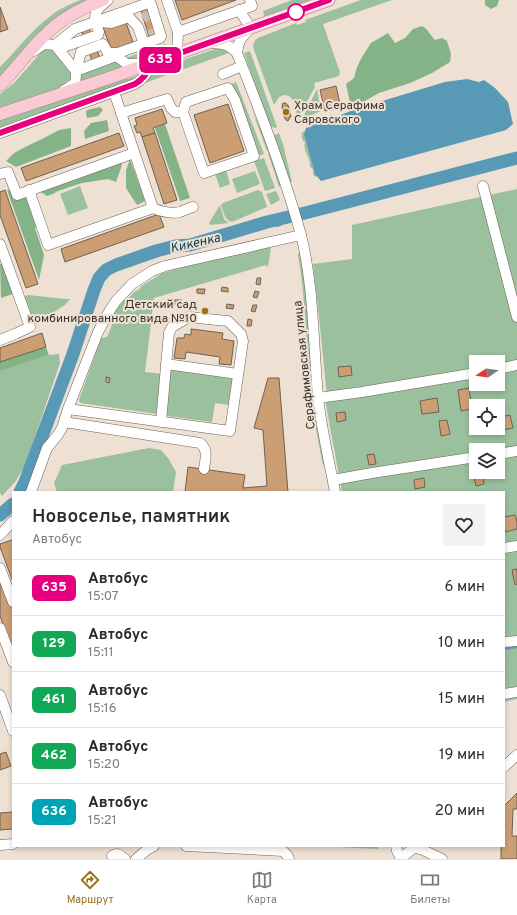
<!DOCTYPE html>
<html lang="ru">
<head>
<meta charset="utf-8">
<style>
  :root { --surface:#fff; --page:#f2f2f3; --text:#2b2b33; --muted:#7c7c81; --line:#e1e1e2; --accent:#9a701d }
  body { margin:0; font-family:Overpass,sans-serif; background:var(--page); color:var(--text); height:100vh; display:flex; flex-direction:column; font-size:15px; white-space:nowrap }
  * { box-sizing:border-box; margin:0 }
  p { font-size:13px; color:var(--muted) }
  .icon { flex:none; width:22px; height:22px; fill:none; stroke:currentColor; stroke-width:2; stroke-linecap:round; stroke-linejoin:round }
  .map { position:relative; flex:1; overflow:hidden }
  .side { position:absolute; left:12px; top:491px; width:493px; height:356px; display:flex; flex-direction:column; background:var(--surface); border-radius:0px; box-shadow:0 2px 6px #0003 }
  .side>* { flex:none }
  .badge { padding:0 8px; border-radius:6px; font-size:14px; line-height:26px }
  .needle { width:26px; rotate:257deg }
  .buttons { position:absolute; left:469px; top:355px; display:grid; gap:8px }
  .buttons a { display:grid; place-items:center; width:36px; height:36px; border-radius:0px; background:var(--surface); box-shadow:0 2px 6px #0003; font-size:20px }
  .map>.badge { position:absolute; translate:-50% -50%; box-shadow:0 0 0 2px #fff }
  .round { display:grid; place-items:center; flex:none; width:42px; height:42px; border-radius:0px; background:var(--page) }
  .head { display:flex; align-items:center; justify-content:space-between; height:68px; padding:0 20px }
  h1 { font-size:19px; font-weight:600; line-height:30px }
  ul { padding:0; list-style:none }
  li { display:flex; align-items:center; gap:12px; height:56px; padding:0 20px; border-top:1px solid var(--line) }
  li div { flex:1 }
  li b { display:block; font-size:15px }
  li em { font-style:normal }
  li .badge { min-width:44px; font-weight:700; text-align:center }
  .tab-bar { display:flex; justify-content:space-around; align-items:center; height:56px; border-top:1px solid var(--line); background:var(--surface); font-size:11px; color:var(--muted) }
  .tab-bar a { display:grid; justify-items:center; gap:2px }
  .tab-bar .current { color:var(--accent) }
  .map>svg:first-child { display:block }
</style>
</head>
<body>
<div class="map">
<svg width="517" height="859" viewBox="0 0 517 859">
  <rect width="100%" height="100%" fill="#eee0d3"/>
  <g fill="#9bc09e" fill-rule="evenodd">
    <path d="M80,0H91L0,78V67C17,50 32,29 53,14C61,8 71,4 80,0Z"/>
    <path d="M292,0H311L265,18L263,11Z"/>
    <path d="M361,0H392L323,24L340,72L339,76L314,83L315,87L298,118L293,100L289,96L284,95L279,97L274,105L254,50C253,44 253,42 258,38L296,23L297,25L306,22L305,20Z"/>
    <path d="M165,44L170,47L130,61L126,58L139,53L140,56L147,54L152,48Z"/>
    <path d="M218,48L226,50L229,53L142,84L151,73L160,68Z"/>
    <path d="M44,49H53L72,75L73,80L68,85L21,101L0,109V94L14,83Z"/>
    <path d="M250,51L277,127L275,128L270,126L247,62L244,53Z"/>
    <path d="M115,60L123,67L79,83V73Z"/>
    <path d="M139,76L140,78L0,128V119L108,83Z"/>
    <path d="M236,82L264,154L258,156L232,84Z"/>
    <path d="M317,89L321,111L302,119Z"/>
    <path d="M253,113L263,134L269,151H267Z"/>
    <path d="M304,131L306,133L318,175L316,177L314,176L313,174V169L310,167C310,165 310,162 309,160C307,153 303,150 305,142L303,141C302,138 300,133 304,131Z"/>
    <path d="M279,133L283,144L292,182H290L274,138L275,135Z"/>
    <path d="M270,152L281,186L279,187L268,153Z"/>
    <path d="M264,158L275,188L265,191L254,161Z"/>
    <path d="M226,170L230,184L220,188L215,174Z"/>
    <path d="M255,171L260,184L237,193L232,179Z"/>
    <path d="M80,186L88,208L68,215L60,194Z"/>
    <path d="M517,189V699L504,702V492H342L326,405L327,396L320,326L313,264L352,259V225ZM476,362H498V384H476ZM476,406H498V428H476ZM476,450H498V472H476Z"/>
    <path d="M258,190L262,192L267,207L232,222C224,220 224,212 221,205L223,203Z"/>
    <path d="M276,191L280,200L271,205L266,194Z"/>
    <path d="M220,205L224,219L226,221L229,223L210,225L209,223Z"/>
    <path d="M271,247L268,267L266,265L154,298L145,372L163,374L157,414L80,403L79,400L101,338L107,337L112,325L109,320L116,309L124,300L128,299L134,292L140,289L141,286L163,273L176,269L216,259Z"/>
    <path d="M300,252H301L326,464L323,465C318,442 314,419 311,395C306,348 306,301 298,254Z"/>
    <path d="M28,295L66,299H70L65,305L34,325L23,297Z"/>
    <path d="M46,347L49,355L59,354L60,363L25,466L15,482L2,496L0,493V362Z"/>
    <path d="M169,369L235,376L230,405L215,403L212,422L167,416L164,414Z"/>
    <path d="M149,448L161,450L168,458L176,472L173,492H57L54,483L62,465Z"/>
    <path d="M317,846H378V849Z"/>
  </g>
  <g fill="#84b388">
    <path d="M485,0H499L497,6L491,9L485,5Z"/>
    <path d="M422,26C429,30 429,34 435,40L442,38L447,41L451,54L450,62L432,73L410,83L379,93L363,102L351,105L349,98L346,84L354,78L357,67L362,57L371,43L388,33L395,43L405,38L413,29Z"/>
    <path d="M100,107L103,110L98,116L87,118L86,112L87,110Z"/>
    <path d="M107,120L109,131L85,139L84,131L91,123Z"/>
    <path d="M165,124L190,198L180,201L155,128Z"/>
    <path d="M71,128V146L16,167L6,161L14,153L23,148L44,138L59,130Z"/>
    <path d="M123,159L121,168L116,182L108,179L82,183L58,191L53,194L47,196L39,191Z"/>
    <path d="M130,159L145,201L137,205L126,188V170Z"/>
    <path d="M13,189L25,196L38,224L35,228L44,255L39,280L7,190Z"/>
    <path d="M3,263L13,294L1,298L0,264Z"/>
    <path d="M46,347L48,355L0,371V362Z"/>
  </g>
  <g fill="#5899b5">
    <path d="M467,79L479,82L484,80L495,88L508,102L513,124L506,130L321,181L315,174L304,134L306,128L351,111L392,98L445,82Z"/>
    <path d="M279,215L282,224L281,226L276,227L274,221V216Z"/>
  </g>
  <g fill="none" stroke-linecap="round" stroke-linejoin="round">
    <g stroke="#5899b5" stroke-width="2">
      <path d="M305,213L306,218"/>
      <path d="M11,506L13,508"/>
      <path d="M504,649L517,647"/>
    </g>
    <g stroke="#5899b5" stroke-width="13">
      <path d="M20,492L25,482L73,354L94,290L99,278L106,270L116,265L156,251L175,246L190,245L267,222L305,213L517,158"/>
      <path d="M0,515L13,504"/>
    </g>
  </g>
  <g fill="#cb9f73" stroke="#6d6156">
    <path d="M175,0H236L182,20Z"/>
    <path d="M145,2L157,38L150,40L139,4Z"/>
    <path d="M0,7L8,29L0,32Z"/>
    <path d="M125,20L133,42L112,51L103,28Z"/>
    <path d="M88,26L100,58L92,61L81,29Z"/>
    <path d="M145,50L146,53L140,55L139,51Z"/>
    <path d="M336,86L341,108L325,111L320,90Z"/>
    <path d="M283,103H285L287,104V106L288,105L291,117L289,118V120L287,121L286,119H285L282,107Z"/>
    <path d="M228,104L244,151L210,163L194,115Z"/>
    <path d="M162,109L167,123L153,128L155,133L142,137L140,132L137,133L134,126L137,125L135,118Z"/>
    <path d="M119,133L124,146L26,181L21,168Z"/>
    <path d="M155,133L177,200L164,204L142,137Z"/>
    <path d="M5,190L38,284L26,288L0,215V192Z"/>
    <path d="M159,214L164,227L65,262L61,249Z"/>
    <path d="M257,278H261L260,285L256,284Z"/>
    <path d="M222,287L228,288V292L221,291Z"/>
    <path d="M197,289H205L204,294L197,293Z"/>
    <path d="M255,291L259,292L257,298L253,297Z"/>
    <rect x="174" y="300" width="7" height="4"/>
    <path d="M227,304L234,305L233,309L226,308Z"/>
    <path d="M253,305H257L255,312L251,311Z"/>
    <path d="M248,319L252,320L251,326H247Z"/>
    <path d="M191,329L223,333L222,339L234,341L231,365L219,364L220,357L186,352L185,359L174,358L177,338H184L185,334L191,335Z"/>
    <path d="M42,333L46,347L0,362V348Z"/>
    <path d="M351,366L352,375L339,377L338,367Z"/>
    <path d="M106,377L110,378L109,383L106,382Z"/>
    <path d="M268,378H279L288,492H185L188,467L245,475L243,488L267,486L263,430L254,428Z"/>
    <path d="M469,388L472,409L461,411L458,390Z"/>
    <path d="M437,398L439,412L422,414L420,401Z"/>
    <path d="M345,412L346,420L337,422L336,413Z"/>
    <path d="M510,415L513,428L503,430L500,417Z"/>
    <path d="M447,420L450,434L441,436L439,421Z"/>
    <path d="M374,454L376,464L369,465L367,455Z"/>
    <path d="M483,475L484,484L476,486L474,477Z"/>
    <path d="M424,478L425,487L415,489L414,480Z"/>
    <path d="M515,515L517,522V529L505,532L504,526V517Z"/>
    <path d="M12,540L13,543V582L0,547V544Z"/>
    <path d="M517,569V584L515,585L512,570Z"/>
    <path d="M0,573L13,609V650L0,616Z"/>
    <path d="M6,752L11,766L0,770V754Z"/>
    <path d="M517,793V809H513L512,836H517V859H501V846H504V806Z"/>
    <path d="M13,812V829L0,830V813Z"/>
  </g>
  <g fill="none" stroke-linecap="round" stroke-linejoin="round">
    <g stroke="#cabeb2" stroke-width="10" stroke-dasharray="10 5" stroke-linecap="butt">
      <path d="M143,18L149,15"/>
      <path d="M149,35L155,33"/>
    </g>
    <defs>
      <g id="minor">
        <path d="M167,0L178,32L252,6L250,0"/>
        <path d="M95,22L148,3L151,4L161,36L160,38L118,53H109"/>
        <path d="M99,22L111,23L129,17L130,18L138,27L144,44"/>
        <path d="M55,45L66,46L98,35L99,32L95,22"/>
        <path d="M55,45L76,71"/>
        <path d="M34,51L44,44L55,45L75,29L95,22C94,10 100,7 108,0"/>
        <path d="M237,53C239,39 241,38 251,28L239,10"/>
        <path d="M177,55L178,32"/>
        <path d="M76,71L81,52L103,44L108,53L113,55"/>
        <path d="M223,74L242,66"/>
        <path d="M228,88L235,100L254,156L204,173L183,112L186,102Z"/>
        <path d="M121,113L167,99L171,108L175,112H183"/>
        <path d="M0,133L135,84C144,79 147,72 152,63L127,64L116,56L76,71C76,85 76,83 64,90"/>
        <path d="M0,174L8,172L17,195L134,153"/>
        <path d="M483,186L517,317"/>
        <path d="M29,190L48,245L153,208L114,92"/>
        <path d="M153,208C160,211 171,214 180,212C184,211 188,208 193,207"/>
        <path d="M301,235C314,287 313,342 318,396C321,428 329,460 335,492"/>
        <path d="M0,244L30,327L15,334L0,340"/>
        <path d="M166,364L238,374"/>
        <path d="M498,369L517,365"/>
        <path d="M318,398L362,392L476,373"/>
        <path d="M68,409L230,431L243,341L241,334L228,321L217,320L189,317L172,327L169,333L161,422"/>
        <path d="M64,422L200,443C209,450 205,460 204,469"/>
        <path d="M498,454L517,451"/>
        <path d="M333,480L372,473L476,457"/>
        <path d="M31,492L47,448L57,436L62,428L68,409L98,332L110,310L116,301L132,284L152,271L165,266L301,235C284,173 261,113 237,53C227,43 223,44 209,43"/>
        <path d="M0,535L13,521"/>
        <path d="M504,548L517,546"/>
        <path d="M0,568L13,602"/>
        <path d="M0,628L13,662"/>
        <path d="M504,642L517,641"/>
        <path d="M504,694L517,692"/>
        <path d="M0,695L13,731"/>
        <path d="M504,767L517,755"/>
        <path d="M0,845L13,844"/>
        <path d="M186,846L283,851L287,855L289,859"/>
        <path d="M396,846L397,851L401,858"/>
        <path d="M414,847L423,850L442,859"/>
        <path d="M112,856C117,852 120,855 125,859"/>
        <path d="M136,859L148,849L154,846"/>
        <path d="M400,859L416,846"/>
      </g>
      <g id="major">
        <path d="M0,85C15,70 28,52 43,37C60,19 81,8 103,0"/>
        <path d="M0,114L109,78L329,0"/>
      </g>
    </defs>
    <use href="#minor" stroke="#6d6155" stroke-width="11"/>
    <use href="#major" stroke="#b47f87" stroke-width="13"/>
    <use href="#minor" stroke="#fff" stroke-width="10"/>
    <use href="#major" stroke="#facad4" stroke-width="12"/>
  </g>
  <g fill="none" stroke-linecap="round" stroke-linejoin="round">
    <defs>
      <path id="line" d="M0,133L135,84C144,79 147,72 152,63L329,0"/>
    </defs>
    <use href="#line" stroke="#fff" stroke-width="9"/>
    <use href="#line" stroke="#e6007e" stroke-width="6"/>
  </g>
  <circle fill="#fff" stroke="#e6007e" stroke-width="2" cx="296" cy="12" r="8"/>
  <g fill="#9a701d" stroke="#eee0d3" stroke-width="1.5">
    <circle cx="286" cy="112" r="4"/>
    <circle cx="205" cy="311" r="4"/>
  </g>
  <g text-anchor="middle" stroke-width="4" stroke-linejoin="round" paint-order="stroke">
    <g font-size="12" fill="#39342f" stroke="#eee0d3" text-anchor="start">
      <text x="294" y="109">Храм Серафима<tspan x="294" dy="14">Саровского</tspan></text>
      <text x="197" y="308" text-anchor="end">Детский сад<tspan x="197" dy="14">комбинированного вида №10</tspan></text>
    </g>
    <g font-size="12" fill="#39342f" stroke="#eee0d3">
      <text transform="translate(304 365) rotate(-96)" y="4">Серафимовская улица</text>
    </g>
    <g font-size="13" font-style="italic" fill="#044054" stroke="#eee0d3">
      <text transform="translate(195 242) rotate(-13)" y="5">Кикенка</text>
    </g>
  </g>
</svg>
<div class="buttons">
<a><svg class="needle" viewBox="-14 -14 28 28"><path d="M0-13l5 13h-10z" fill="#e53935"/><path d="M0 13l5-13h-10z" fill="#7c7c81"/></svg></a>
<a><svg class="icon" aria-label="locate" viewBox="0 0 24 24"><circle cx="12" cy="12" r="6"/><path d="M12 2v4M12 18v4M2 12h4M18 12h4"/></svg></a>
<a><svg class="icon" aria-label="layers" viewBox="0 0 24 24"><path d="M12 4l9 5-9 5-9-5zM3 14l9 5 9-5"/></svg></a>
</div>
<b class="badge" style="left:160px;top:60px;background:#e6007e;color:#fff">635</b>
<section class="side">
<div class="head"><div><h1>Новоселье, памятник</h1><p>Автобус</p></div><a class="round"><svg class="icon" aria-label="heart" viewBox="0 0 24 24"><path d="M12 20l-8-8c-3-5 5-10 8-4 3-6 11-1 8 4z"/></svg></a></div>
<ul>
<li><span class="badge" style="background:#e6007e;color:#fff">635</span><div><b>Автобус</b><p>15:07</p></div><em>6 мин</em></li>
<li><span class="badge" style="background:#10a855;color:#fff">129</span><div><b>Автобус</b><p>15:11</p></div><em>10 мин</em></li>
<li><span class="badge" style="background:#10a855;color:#fff">461</span><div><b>Автобус</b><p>15:16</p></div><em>15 мин</em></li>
<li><span class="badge" style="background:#10a855;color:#fff">462</span><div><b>Автобус</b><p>15:20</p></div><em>19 мин</em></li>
<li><span class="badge" style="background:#00a3b4;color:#fff">636</span><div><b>Автобус</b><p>15:21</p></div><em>20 мин</em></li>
</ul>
</section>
</div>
<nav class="tab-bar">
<a class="current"><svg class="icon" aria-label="directions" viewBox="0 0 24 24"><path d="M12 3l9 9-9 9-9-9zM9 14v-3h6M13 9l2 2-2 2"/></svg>Маршрут</a>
<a><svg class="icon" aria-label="map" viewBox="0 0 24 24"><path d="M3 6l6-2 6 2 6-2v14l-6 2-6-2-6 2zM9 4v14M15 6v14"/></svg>Карта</a>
<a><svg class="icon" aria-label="tickets" viewBox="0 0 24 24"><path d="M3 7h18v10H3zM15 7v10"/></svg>Билеты</a>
</nav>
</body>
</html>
